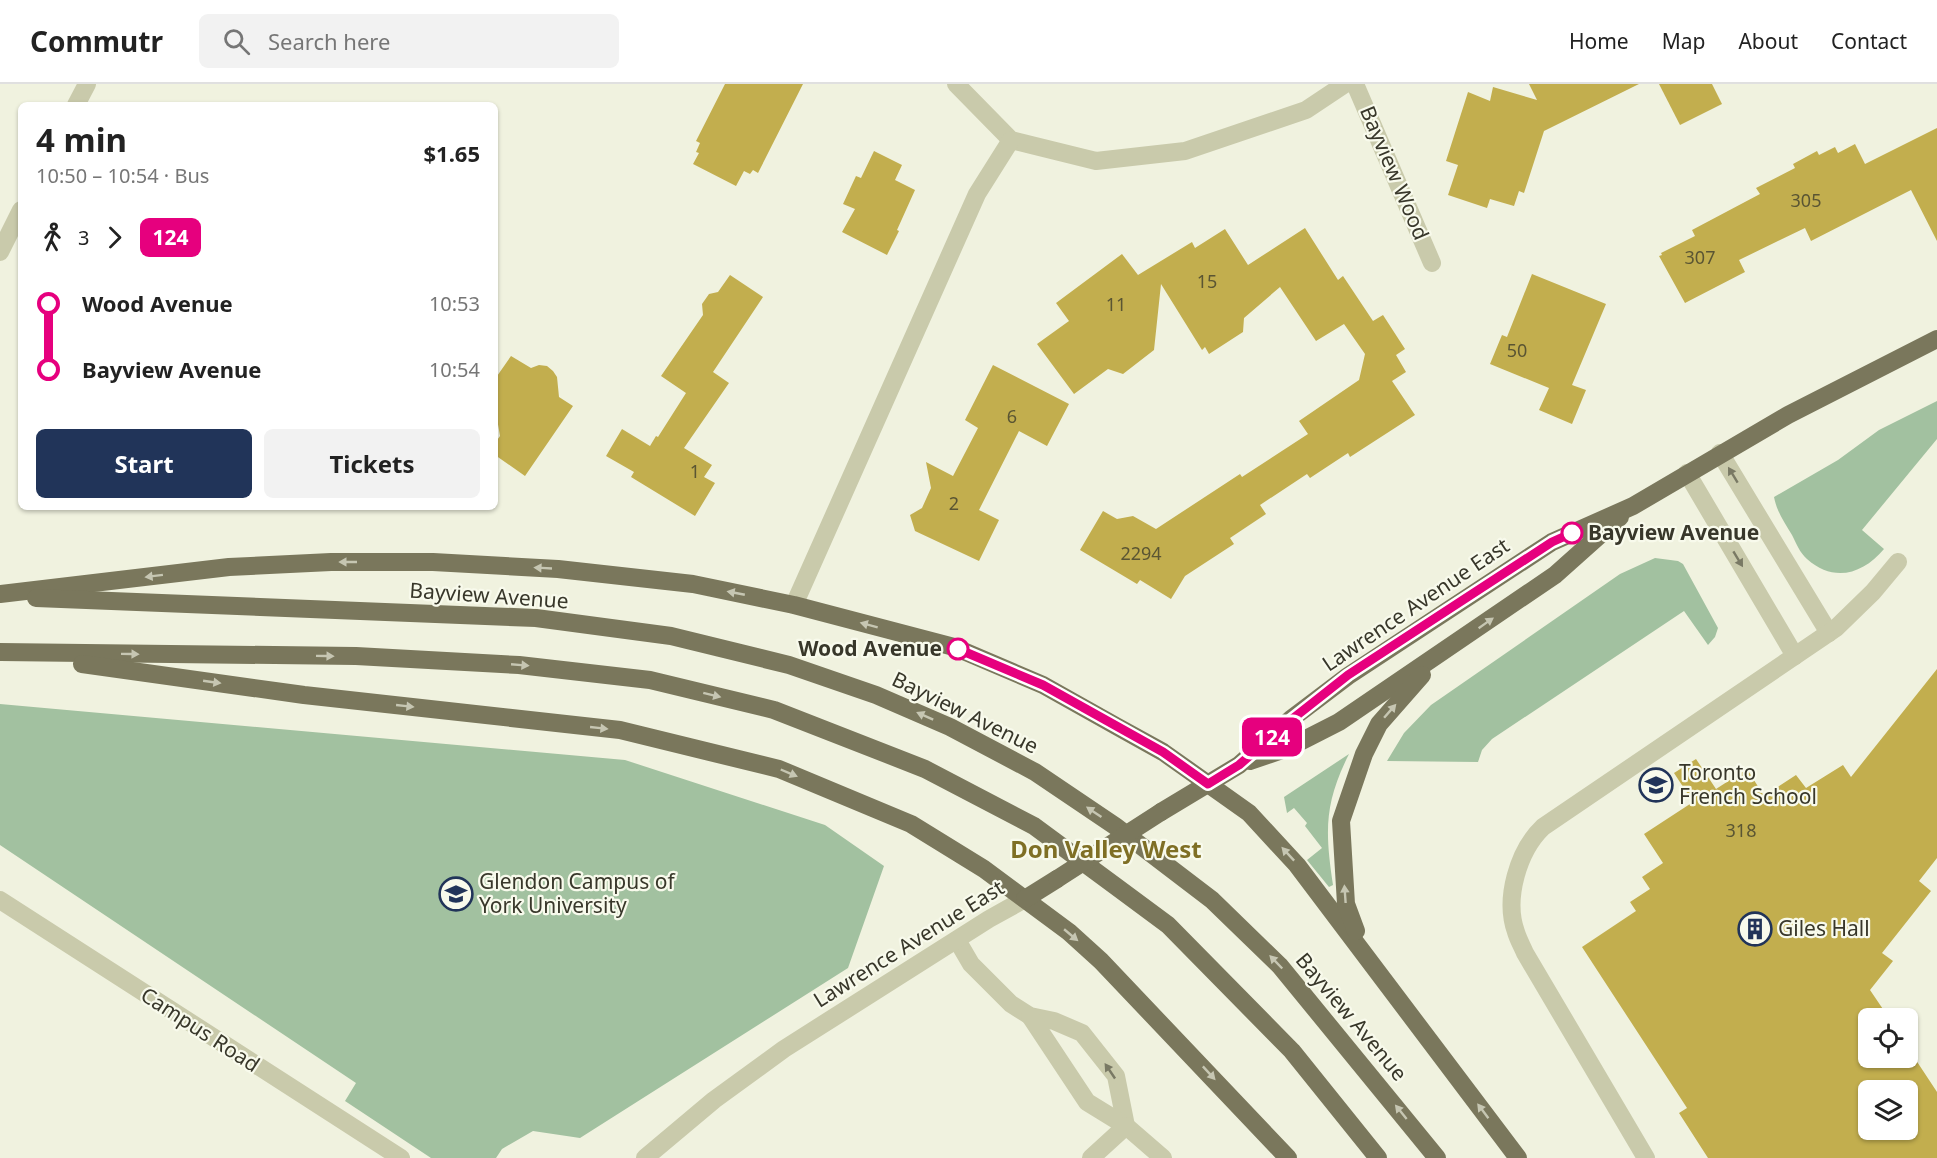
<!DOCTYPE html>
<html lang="en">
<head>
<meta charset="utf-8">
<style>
  :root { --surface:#fff; --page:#f2f2f2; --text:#222; --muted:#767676; --line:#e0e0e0; --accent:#213459 }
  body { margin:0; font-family:"Noto Sans",sans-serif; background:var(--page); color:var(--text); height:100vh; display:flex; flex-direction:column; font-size:22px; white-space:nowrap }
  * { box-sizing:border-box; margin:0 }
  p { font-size:20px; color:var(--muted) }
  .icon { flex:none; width:33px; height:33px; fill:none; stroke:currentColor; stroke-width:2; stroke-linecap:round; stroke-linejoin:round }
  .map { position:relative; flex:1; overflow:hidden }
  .panel { position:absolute; left:18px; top:18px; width:480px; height:408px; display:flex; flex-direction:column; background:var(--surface); border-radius:9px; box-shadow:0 2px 4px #0004 }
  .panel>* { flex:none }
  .badge { padding:0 12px; border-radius:9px; font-size:21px; line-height:39px }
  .buttons { position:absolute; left:1858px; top:924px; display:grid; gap:12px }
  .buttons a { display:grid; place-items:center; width:60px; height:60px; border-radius:9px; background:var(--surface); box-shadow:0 2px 4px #0004; font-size:30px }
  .map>.badge { position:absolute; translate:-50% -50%; box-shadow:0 0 0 3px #fff }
  .legs { display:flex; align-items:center; gap:9px; height:66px; padding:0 18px; font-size:20px }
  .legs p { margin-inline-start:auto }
  .summary { display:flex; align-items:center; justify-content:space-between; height:102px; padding:0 18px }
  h1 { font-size:33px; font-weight:700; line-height:45px }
  .cta { display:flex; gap:12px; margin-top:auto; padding:12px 18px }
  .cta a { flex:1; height:69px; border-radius:9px; background:var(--accent); color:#fff; font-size:24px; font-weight:700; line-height:69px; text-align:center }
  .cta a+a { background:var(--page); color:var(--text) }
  ul { padding:0 18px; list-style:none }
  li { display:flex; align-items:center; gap:21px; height:66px; font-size:22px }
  li i { display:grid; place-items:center; width:9px; height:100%; margin:0 8px; background:currentColor }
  li i::after { content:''; width:15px; height:15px; margin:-8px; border:4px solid; border-radius:50%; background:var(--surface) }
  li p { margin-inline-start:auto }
  li:first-child i { background:linear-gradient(#0000 50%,currentColor 0) }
  li:last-child i { background:linear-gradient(currentColor 50%,#0000 0) }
  header { display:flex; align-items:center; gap:36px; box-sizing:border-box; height:84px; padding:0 30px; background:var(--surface); border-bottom:2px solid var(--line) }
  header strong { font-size:28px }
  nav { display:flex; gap:33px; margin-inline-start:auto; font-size:21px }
  .search { width:420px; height:54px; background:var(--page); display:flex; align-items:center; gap:15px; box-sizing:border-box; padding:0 21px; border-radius:9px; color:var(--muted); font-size:22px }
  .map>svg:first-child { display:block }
</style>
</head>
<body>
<header>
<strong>Commutr</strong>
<div class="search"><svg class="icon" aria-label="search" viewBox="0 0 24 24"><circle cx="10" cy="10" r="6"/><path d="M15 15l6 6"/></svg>Search here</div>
<nav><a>Home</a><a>Map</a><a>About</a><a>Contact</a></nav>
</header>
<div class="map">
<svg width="1937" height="1074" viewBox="0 0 1937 1074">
  <rect width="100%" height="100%" fill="#f0f2df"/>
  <g fill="#a2c1a0">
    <path d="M1937,317V355L1862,446L1884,465C1863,490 1834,499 1807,475C1800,469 1796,459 1792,451C1784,438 1777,428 1774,413L1838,376L1879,346Z"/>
    <path d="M1655,474L1678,477L1683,480L1718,544L1715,553L1708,561L1684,527L1492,655L1482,666L1478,678L1387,677L1404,649L1431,621L1620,490Z"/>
    <path d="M0,620L625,676L825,741L884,782L848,884L580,1054L533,1047L502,1065L496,1074H431L345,1017L356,999L0,761Z"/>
    <path d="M1349,670C1324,720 1325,747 1333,801L1329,803L1307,776L1322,764L1305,742L1307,739L1294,724L1287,729L1284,713Z"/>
  </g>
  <g fill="#c2ae4e" fill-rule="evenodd">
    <path d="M725,0H803L758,89L753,86L750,90L744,87L736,102L693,80L699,69L696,68L700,59L696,57Z"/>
    <path d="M1529,0H1639L1544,47L1524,109L1519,107L1514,122L1490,115L1487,124L1448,111L1458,81L1446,77L1468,8L1490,17L1493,3L1537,16Z"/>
    <path d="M1659,0H1712L1722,20L1680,41Z"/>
    <path d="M1937,44V157L1911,106L1811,157L1805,144L1739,176L1745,188L1685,219L1659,172L1662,171L1661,169L1695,152L1692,146L1760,110L1756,104L1795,84L1793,80L1817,67L1819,71L1835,63L1838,69L1855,60L1865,80Z"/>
    <path d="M874,67L902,81L895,96L915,106L897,146L899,147L887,171L842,148L855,125L843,120L856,92L861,94Z"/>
    <path d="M1305,144L1338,196L1343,192L1373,237L1383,231L1405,265L1396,271L1406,288L1392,297L1415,331L1350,373L1348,369L1310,394L1307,390L1260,421L1266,430L1230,454L1234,460L1185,492L1171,515L1140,496L1137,500L1080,466L1103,427L1117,435L1133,432L1156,445L1240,390L1242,393L1308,350L1299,337L1359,296L1365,270L1344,240L1316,257L1280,203L1244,234L1243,248L1209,270L1205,263L1202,266L1161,200L1154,266L1123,290L1108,285L1074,310L1037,260L1069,237L1056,219L1122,170L1138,191L1192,158L1195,164L1225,145L1248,181Z"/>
    <path d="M1532,190L1606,220L1572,301L1586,306L1572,340L1539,326L1549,304L1490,280L1502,251L1507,253Z"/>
    <path d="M730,191L763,213L713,288L729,299L684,364L712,381L704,393L715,399L695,432L631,393L634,388L606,372L622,345L650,362L656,352L658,353L686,309L661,292L703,231L702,220L709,210L718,208Z"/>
    <path d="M511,272L531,284L539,281L547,282L553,287L557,293L559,313L573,322L525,392L495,371V359L500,352L495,323V295Z"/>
    <path d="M993,281L1069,320L1047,362L1019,347L979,426L999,436L979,477L915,447L910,431L922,424L931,404L926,378L953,392L978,344L965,336Z"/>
    <path d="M1937,585V774L1919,797L1931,807L1882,869L1893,877L1870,906L1889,934H1869V974H1908V964L1937,1008V1074H1708L1679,1029L1687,1024L1582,863L1636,827L1630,818L1650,805L1642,793L1663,779L1644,750L1693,718L1674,689L1696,675L1716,705L1747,685L1764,712L1796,691L1806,704L1843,681L1851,693ZM1869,1006H1908V1046H1869Z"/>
  </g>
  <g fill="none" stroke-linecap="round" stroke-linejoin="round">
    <g stroke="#c9caab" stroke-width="18">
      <path d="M956,0L1011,56L1096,77L1185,67L1306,26L1345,0"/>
      <path d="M1355,0L1432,179"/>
      <path d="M76,21L87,0"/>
      <path d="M0,168L21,126"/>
      <path d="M1720,369L1829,549"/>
      <path d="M1687,389L1795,572"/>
      <path d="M794,521L977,110L1011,56"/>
      <path d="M0,816L401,1074"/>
      <path d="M957,856L971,880L1011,920L1030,932L1054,937L1082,949L1116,992L1126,1042"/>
      <path d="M1030,932L1087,1018L1126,1042L1163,1074"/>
      <path d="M645,1074L714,1016L784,965L989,835L1025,815"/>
      <path d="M1091,1074L1126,1042"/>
      <path d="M1646,1074L1525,869C1522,862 1518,855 1516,848C1504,815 1518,767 1543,743L1836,544L1873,508L1898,478"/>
    </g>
    <g stroke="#7a775c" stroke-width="18">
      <path d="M0,510L229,483L331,478H433L558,485L693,500L794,521L954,563L1043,601L1116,642L1163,668L1249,729L1297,781L1518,1074"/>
      <path d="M36,514L536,534L671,552L789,581L876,611L950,643L1035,688L1115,742L1212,816L1280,882L1437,1074"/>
      <path d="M0,568L356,572L519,581L650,596L774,626L925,685L1034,742L1114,801L1168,841L1292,967L1378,1074"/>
      <path d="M82,580L304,611L620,646L779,685L911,740L984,785L1069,848L1101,877L1288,1074"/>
      <path d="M1250,677L1288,664L1339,638L1555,491L1620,433"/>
      <path d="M1161,728L1239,681L1291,635L1348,592L1552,458L1633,422L1788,331L1937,255"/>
      <path d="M1025,815L1057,795"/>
      <path d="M1356,847L1346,820L1341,737L1364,670L1379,640L1422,591"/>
    </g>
    <path stroke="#7a775c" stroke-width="18" d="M1057,795L1161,728"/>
  </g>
  <defs><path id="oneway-solid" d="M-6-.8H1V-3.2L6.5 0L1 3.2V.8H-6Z" transform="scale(1.5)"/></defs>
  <g fill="#797964">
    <use href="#oneway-solid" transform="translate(1733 391) rotate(-121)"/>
    <use href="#oneway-solid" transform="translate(1738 475) rotate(59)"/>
    <use href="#oneway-solid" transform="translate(1110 987) rotate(-124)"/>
  </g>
  <g fill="#c6c6b2">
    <use href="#oneway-solid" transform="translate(348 478) rotate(-180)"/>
    <use href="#oneway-solid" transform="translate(543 484) rotate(-177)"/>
    <use href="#oneway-solid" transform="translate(154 492) rotate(173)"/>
    <use href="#oneway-solid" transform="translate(736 509) rotate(-169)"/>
    <use href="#oneway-solid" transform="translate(1486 539) rotate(-35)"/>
    <use href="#oneway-solid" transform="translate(869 541) rotate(-165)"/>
    <use href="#oneway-solid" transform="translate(130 570) rotate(1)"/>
    <use href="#oneway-solid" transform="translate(325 572) rotate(1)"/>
    <use href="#oneway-solid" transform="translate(520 581) rotate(5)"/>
    <use href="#oneway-solid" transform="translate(212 598) rotate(8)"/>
    <use href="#oneway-solid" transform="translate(712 611) rotate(14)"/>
    <use href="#oneway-solid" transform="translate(405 622) rotate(6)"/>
    <use href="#oneway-solid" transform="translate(1390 627) rotate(-49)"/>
    <use href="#oneway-solid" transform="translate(925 632) rotate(-156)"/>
    <use href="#oneway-solid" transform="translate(599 644) rotate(6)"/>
    <use href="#oneway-solid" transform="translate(789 689) rotate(23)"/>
    <use href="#oneway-solid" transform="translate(1094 728) rotate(-146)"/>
    <use href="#oneway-solid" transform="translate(1288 770) rotate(-133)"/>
    <use href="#oneway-solid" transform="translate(1345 810) rotate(-94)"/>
    <use href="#oneway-solid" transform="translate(1071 851) rotate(40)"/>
    <use href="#oneway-solid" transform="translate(1276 878) rotate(-134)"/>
    <use href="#oneway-solid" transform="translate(1209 989) rotate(47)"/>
    <use href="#oneway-solid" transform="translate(1483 1027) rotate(-127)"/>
    <use href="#oneway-solid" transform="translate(1401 1028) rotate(-129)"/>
  </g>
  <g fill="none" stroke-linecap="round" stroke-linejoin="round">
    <defs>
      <path id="line-1" d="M958,565L1043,601L1163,668L1208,700L1239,681L1291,636L1348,591L1552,458L1572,449"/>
    </defs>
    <use href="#line-1" stroke="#fff" stroke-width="14"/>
    <use href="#line-1" stroke="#e6007e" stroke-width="9"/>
  </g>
  <defs>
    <symbol id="school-ring" viewBox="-11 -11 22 22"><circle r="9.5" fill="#f8faec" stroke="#213459" stroke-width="1.5"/><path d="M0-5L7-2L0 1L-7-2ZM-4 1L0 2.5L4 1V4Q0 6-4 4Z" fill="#213459"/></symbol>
    <symbol id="university-ring" viewBox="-11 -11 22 22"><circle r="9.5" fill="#f8faec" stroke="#213459" stroke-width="1.5"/><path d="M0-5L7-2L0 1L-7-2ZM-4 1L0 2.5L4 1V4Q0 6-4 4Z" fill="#213459"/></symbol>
    <symbol id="building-ring" viewBox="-11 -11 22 22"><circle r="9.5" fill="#f8faec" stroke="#213459" stroke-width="1.5"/><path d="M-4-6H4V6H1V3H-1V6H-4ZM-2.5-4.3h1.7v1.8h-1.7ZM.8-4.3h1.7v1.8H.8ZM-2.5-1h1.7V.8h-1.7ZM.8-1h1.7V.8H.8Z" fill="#213459"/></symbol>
  </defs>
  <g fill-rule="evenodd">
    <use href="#school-ring" x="1637" y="682" width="38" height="38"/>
    <use href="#university-ring" x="437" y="791" width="38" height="38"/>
    <use href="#building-ring" x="1736" y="826" width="38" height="38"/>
  </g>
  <g fill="#fff" stroke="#e6007e" stroke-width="3">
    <circle cx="1572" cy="449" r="10"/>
    <circle cx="958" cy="565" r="10"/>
  </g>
  <g text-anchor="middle" stroke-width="4.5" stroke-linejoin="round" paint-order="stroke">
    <g font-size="18" fill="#5a5533">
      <text x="1806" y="123">305</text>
      <text x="1700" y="180">307</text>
      <text x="1207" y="204">15</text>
      <text x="1116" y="227">11</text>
      <text x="1517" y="273">50</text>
      <text x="1012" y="339">6</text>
      <text x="695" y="394">1</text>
      <text x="954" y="426">2</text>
      <text x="1141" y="476">2294</text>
      <text x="1741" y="753">318</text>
    </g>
    <g font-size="21" fill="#38372a" stroke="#f8faec">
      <text transform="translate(1394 89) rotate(67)" y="7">Bayview Wood</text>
      <text transform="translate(489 512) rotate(4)" y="7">Bayview Avenue</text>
      <text transform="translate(1416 521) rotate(-34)" y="7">Lawrence Avenue East</text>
      <text transform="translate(965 629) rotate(26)" y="7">Bayview Avenue</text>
      <text transform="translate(909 860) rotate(-32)" y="7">Lawrence Avenue East</text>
      <text transform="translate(1351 933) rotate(50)" y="7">Bayview Avenue</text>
      <text transform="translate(200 946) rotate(33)" y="7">Campus Road</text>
    </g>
    <g font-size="21" font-weight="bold" fill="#38372a" stroke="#f8faec" text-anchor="start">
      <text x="1588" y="456">Bayview Avenue</text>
      <text x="942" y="572" text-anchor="end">Wood Avenue</text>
    </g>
    <g font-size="21" fill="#38372a" stroke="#f8faec" text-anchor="start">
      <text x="1679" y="696">Toronto<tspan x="1679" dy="24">French School</tspan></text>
      <text x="479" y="805">Glendon Campus of<tspan x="479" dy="24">York University</tspan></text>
      <text x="1778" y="852">Giles Hall</text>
    </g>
    <g font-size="24" font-weight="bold" fill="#7f6f25" stroke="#f8faec">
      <text x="1106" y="774">Don Valley West</text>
    </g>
  </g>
</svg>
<div class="buttons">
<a><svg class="icon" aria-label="locate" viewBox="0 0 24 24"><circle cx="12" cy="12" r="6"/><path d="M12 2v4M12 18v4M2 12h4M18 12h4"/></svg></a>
<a><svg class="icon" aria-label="layers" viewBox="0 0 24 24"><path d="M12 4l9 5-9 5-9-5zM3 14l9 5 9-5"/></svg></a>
</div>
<b class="badge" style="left:1272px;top:653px;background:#e6007e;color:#fff">124</b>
<section class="panel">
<div class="summary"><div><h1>4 min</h1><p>10:50 – 10:54 · Bus</p></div><b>$1.65</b></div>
<div class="legs"><svg class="icon" aria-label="walk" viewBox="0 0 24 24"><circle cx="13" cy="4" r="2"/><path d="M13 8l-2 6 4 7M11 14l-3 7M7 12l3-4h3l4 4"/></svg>3<svg class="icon" aria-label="forward" viewBox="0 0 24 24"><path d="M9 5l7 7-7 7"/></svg><b class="badge" style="background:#e6007e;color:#fff">124</b></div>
<ul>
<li><i style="color:#e6007e"></i><b>Wood Avenue</b><p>10:53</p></li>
<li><i style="color:#e6007e"></i><b>Bayview Avenue</b><p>10:54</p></li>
</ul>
<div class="cta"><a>Start</a><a>Tickets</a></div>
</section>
</div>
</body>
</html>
